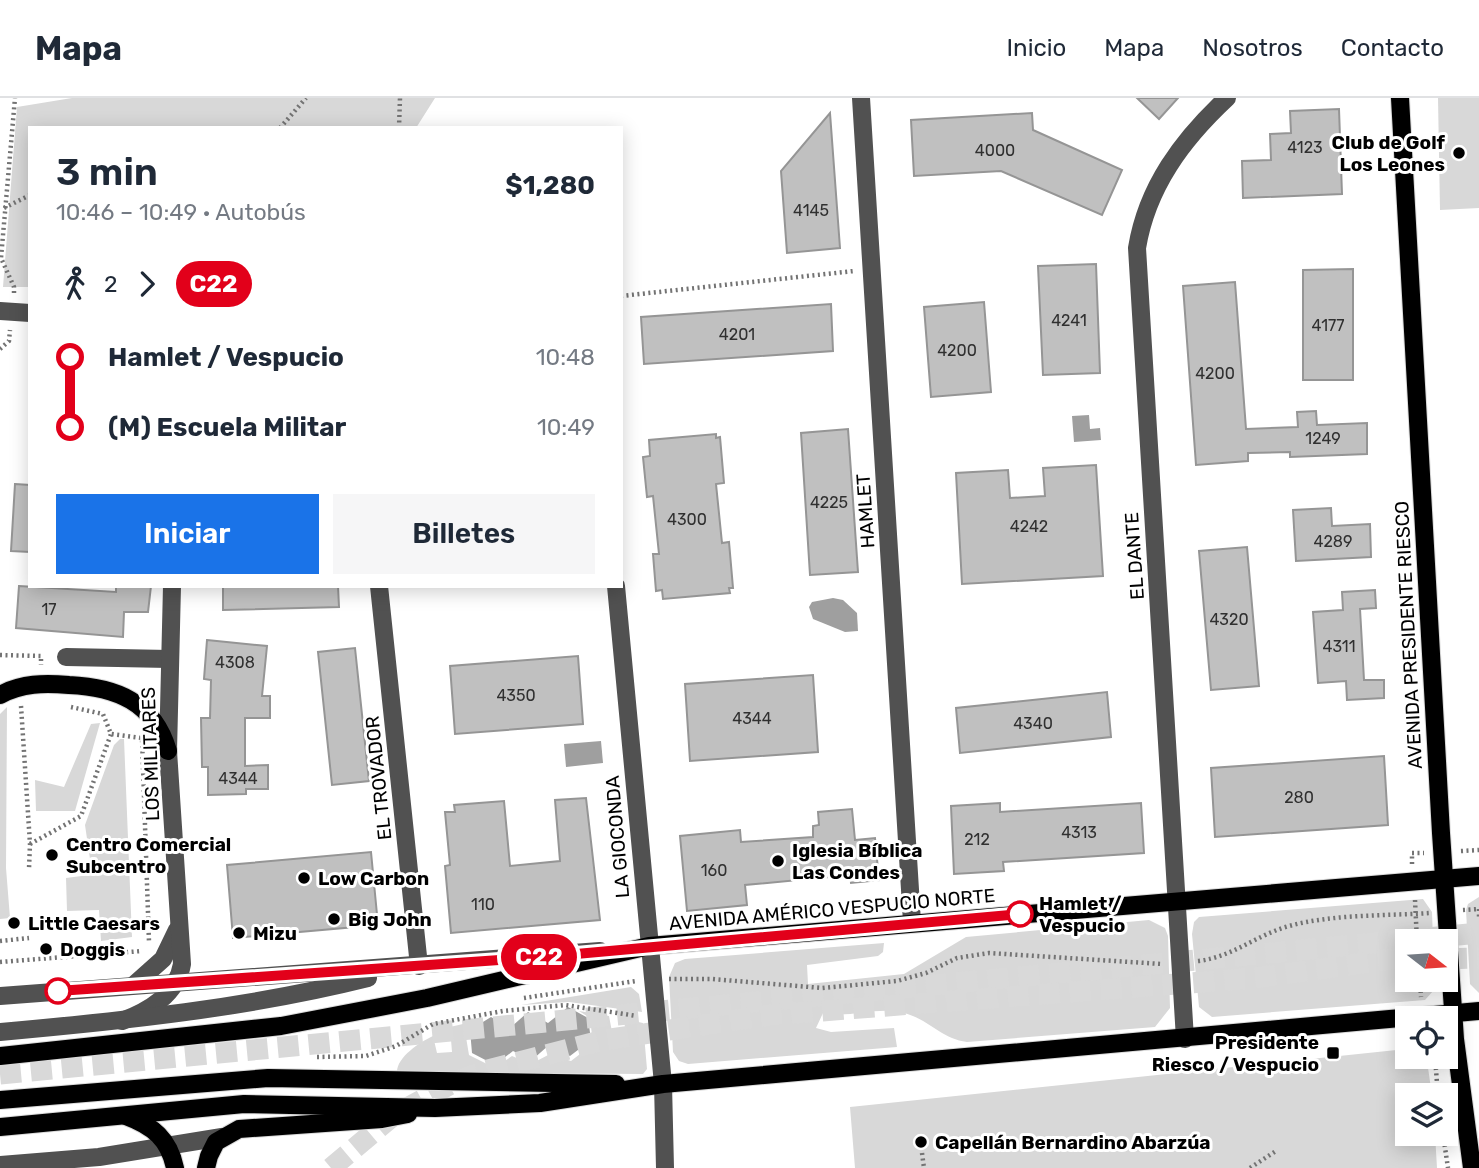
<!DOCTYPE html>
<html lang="es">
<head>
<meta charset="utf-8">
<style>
  :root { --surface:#fff; --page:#f6f6f7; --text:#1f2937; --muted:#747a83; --line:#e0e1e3; --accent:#1a73e8 }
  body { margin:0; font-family:Rubik,sans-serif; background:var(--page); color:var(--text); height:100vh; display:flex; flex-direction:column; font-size:26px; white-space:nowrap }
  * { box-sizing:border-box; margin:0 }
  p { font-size:23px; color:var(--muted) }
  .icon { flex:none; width:38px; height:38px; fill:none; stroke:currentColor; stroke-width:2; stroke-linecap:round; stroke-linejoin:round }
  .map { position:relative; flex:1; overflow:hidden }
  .side { position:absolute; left:28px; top:28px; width:595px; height:462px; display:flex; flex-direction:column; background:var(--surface); border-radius:0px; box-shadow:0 4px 18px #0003 }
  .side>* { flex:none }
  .badge { padding:0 14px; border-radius:23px; font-size:24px; line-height:46px }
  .needle { width:46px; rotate:107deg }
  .fabs { position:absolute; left:1395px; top:831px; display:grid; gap:14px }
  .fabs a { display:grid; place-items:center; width:63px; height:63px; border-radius:0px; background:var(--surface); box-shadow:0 4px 18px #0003; font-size:35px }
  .map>.badge { position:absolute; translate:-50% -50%; box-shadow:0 0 0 4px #fff }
  .legs { display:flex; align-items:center; gap:10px; height:77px; padding:0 28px; font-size:23px }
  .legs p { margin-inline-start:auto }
  .headline { display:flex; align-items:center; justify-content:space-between; height:119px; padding:0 28px }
  h1 { font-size:38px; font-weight:600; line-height:52px }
  .action { display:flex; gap:14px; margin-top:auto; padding:14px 28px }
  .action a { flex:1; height:80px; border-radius:0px; background:var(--accent); color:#fff; font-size:28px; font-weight:600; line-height:80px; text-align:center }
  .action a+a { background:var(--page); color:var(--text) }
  ul { padding:0 28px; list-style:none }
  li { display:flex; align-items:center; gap:24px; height:70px; font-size:26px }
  li i { display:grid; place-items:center; width:10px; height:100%; margin:0 9px; background:currentColor }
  li i::after { content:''; width:18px; height:18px; margin:-9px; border:5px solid; border-radius:50%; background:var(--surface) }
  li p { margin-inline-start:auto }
  li:first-child i { background:linear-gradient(#0000 50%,currentColor 0) }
  li:last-child i { background:linear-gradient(currentColor 50%,#0000 0) }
  header { display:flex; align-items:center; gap:42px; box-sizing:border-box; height:98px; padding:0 35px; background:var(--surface); border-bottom:2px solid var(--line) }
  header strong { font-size:33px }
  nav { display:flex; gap:38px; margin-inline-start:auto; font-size:24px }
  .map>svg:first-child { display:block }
</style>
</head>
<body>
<header>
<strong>Mapa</strong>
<nav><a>Inicio</a><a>Mapa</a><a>Nosotros</a><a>Contacto</a></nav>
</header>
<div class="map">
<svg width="1479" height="1070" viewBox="0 0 1479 1070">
  <rect width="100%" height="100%" fill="#fff"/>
  <g fill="#d8d8d8">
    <path d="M72,0H435L416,30H30V189H3L17,9Z"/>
    <path d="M1438,0H1479V110L1440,112Z"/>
    <path d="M7,609L6,770L10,820L0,821V616Z"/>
    <path d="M100,625L75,713H36L35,682L64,689L91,626Z"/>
    <path d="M120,641H124L132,839L101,843L99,812L67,813L66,780L97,776L95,761H90L85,727L114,647Z"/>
    <path d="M1479,799V895L1470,886L1466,812L1468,806Z"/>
    <path d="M1423,801L1432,814L1433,843L1407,844V882H1435L1433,893L1425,902L1212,919L1199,909L1192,836L1194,824L1199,819Z"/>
    <path d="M1149,822L1165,830L1168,838L1170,910L1155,929L967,944C942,941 928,921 904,915C877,908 849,921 823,915L816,930L831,934L894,930L897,949L688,966L679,963L673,954L669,879L675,865L685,861L884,845L883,854L878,858L807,867L808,886L904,876L966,839Z"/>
    <path d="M631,889L639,896L642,914L569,904L521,907Z"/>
    <path d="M579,913L609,918L613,939L626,938L624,921L643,925L647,971L643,976L397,974C397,959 420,944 433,938L437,955L452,954L450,929L480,922L465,933L469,957L495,970L512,958L531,966L550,956L571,963L593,946L590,920Z"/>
    <path d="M1406,951L1407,959H1423L1427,963L1432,997L1407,998V1036H1435L1437,1070H855L850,1009Z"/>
  </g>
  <g fill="#9f9f9f">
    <path d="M1089,317L1090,331L1100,330L1101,342L1074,344L1072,318Z"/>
    <path d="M833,500L843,502L857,515L858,533L845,534L813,521L809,509L812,504Z"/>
    <path d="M601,643L603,665L566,669L564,646Z"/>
    <path d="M568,909L588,920L591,942L570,958L549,947L532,962L513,953L495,967L472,955L470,932L491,919L510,930L528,914L548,925Z"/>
  </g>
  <g fill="#c0c0c0" stroke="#959595" stroke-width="2">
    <path d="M1137,0H1178L1159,21Z"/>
    <path d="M1339,11L1342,96L1243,100L1242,63L1271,62L1270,36L1291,35L1290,13Z"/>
    <path d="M830,15L840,150L787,155L781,73Z"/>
    <path d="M1032,15L1033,32L1122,72L1102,117L1001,73L914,78L911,22Z"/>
    <path d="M1096,166L1100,275L1043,277L1038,168Z"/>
    <path d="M1353,171V282H1303V172Z"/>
    <path d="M1235,184L1246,331L1298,329L1297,314L1316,313L1317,327L1367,325V356L1290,359V354L1248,355V363L1196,367L1183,188Z"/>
    <path d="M984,204L991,294L931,299L924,209Z"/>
    <path d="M831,206L833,253L644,266L641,219Z"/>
    <path d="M848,331L858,474L810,477L801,335Z"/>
    <path d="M716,336V340L720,339L724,385L716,386L722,445L729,444L733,490H729L730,495L663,501L662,492L656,493L653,456H659L653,398L647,399L643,359L650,358L649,342Z"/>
    <path d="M1096,367L1103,478L962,486L956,375L1008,372L1010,400L1045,398L1043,370Z"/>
    <path d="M15,386L30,387V454L11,453Z"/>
    <path d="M1331,410L1332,428L1370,426L1371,459L1296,463L1293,412Z"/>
    <path d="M1247,449L1259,588L1211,592L1199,453Z"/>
    <path d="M19,488L116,494V488H151L148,514H124L123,539L16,530Z"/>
    <path d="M223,488H338L339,509L223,512Z"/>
    <path d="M1375,492L1376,510L1360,511L1364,582H1384V600L1347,602L1346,583L1318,585L1313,514L1343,512L1342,494Z"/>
    <path d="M207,542L267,548L262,598H270V620H245V668L268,667V691H246V696L208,697V669H202L201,620H210L211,582L204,581Z"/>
    <path d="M355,550L369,683L332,687L318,554Z"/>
    <path d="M578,558L583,626L455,636L450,568Z"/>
    <path d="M813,577L818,654L690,663L685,586Z"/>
    <path d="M1107,594L1111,639L960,655L956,610Z"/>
    <path d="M1384,658L1388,727L1215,739L1211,670Z"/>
    <path d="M586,700L600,822L451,835L445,768L450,767L445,714H455L454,707L504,703L510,768L560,763L555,702Z"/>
    <path d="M1000,705V714L1141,705L1144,755L1003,764L1004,773L954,776L951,708Z"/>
    <path d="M852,711L855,742L875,740L879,782L851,785L850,777L745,787L747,807L687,813L680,738L740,732L741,744L813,739V728L819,727L818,714Z"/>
    <path d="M371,754L378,827L233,840L227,767Z"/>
  </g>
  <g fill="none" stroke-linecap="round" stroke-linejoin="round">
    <g stroke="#d9d9d9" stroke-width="21" stroke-dasharray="21 10" stroke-linecap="butt">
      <path d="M1446,861L1479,860"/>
      <path d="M0,976L1479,835"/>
      <path d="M331,1070L394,1017L453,985L484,973L604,942L769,917L1255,880L1407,859"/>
    </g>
    <defs>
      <g id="major">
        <path d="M1400,0L1441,735L1455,941L1472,1070"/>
        <path d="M0,597C22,585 44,585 69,587C116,589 154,604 168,653"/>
        <path d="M0,958L281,928L427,900L649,848L1479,778"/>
        <path d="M0,1002L268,980L616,986"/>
        <path d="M126,1018C153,1028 169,1041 175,1070"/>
        <path d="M0,1029L244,1006L435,1010L540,1005L663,986L1479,913"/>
        <path d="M206,1070L209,1058L216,1044L239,1031L382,1021L408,1016"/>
      </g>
    </defs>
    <use href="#major" stroke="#dbdbdb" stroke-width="20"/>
    <g stroke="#737373" stroke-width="4.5" stroke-dasharray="2 3.5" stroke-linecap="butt">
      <path d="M280,30L306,0"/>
      <path d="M399,30L400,0"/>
      <path d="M4,110L30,97"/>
      <path d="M14,195V189L1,160L15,0"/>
      <path d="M621,198L854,173"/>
      <path d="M0,251L9,243L10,232"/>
      <path d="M0,557L41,558V567"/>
      <path d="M21,608L30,746L29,771"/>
      <path d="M71,609L103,616L111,636L142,640L149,844"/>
      <path d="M30,746L81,718L111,636"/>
      <path d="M1461,753L1479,752"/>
      <path d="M1412,766V755H1424"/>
      <path d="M1415,802L1417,844"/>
      <path d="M1479,811V819"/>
      <path d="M1463,812L1479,811"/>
      <path d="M0,843L29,840"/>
      <path d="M1198,863C1233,859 1256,837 1289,828C1333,816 1384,818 1430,815"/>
      <path d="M0,864L142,853"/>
      <path d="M669,881H712L822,890L897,883L926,875L957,860L989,855L1162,866"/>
      <path d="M1420,882L1421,899"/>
      <path d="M524,900L636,883"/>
      <path d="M317,959L366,958L396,948L433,926L503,913L565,907L637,918"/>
      <path d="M1435,959L1438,998"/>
      <path d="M1443,1036L1448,1070"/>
      <path d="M922,1055L924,1070"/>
      <path d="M1250,1070L1276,1053"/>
    </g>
    <g stroke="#515151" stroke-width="18">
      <path d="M861,0L912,824"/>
      <path d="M0,213L30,215"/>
      <path d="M379,488L419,868"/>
      <path d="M616,488L663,986L665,1070"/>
      <path d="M66,559L169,561"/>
      <path d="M135,886L163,861L177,832"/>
      <path d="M0,898L600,853"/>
      <path d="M122,923C148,913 177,897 182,866L168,653L172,488"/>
      <path d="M0,934C123,923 248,910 368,880"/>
      <path d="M1185,941L1137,150C1147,89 1182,42 1227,0"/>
      <path d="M0,1067L99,1059L222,1039"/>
    </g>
    <use href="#major" stroke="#000" stroke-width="18"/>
  </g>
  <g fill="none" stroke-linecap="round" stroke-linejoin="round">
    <defs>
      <path id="line-1" d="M58,893L543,859L1020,816"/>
    </defs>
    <use href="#line-1" stroke="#fff" stroke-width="16"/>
    <use href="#line-1" stroke="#e2001a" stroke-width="10"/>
  </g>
  <g fill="#000" stroke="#fff" stroke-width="2.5">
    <circle cx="1459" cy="55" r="7"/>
    <circle cx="52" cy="757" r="7"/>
    <circle cx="778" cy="763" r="7"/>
    <circle cx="304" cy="780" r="7"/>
    <circle cx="334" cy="821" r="7"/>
    <circle cx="14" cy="825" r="7"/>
    <circle cx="239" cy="835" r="7"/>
    <circle cx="46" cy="851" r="7"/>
    <rect x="1326" y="948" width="14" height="14" rx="3.5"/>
    <circle cx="921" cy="1044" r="7"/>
  </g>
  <g fill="#fff" stroke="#e2001a" stroke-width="3.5">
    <circle cx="1020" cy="816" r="12"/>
    <circle cx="58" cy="893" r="12"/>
  </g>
  <g text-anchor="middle" stroke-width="6" stroke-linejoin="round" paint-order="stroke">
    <g font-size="16" fill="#303030">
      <text x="1305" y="55">4123</text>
      <text x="995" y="58">4000</text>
      <text x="811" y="118">4145</text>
      <text x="1069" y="228">4241</text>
      <text x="1328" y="233">4177</text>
      <text x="737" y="242">4201</text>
      <text x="957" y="258">4200</text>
      <text x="1215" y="281">4200</text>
      <text x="1323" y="346">1249</text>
      <text x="829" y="410">4225</text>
      <text x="687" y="427">4300</text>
      <text x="1029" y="434">4242</text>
      <text x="1333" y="449">4289</text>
      <text x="49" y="517">17</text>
      <text x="1229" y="527">4320</text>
      <text x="1339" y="554">4311</text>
      <text x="235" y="570">4308</text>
      <text x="516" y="603">4350</text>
      <text x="752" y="626">4344</text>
      <text x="1033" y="631">4340</text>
      <text x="238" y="686">4344</text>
      <text x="1299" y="705">280</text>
      <text x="1079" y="740">4313</text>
      <text x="977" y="747">212</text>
      <text x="714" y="778">160</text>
      <text x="483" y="812">110</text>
    </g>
    <g font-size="19" font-weight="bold" fill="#000" stroke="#fff" text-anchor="start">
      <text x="1445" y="51" text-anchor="end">Club de Golf<tspan x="1445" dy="22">Los Leones</tspan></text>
      <text x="66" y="753">Centro Comercial<tspan x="66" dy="22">Subcentro</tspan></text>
      <text x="792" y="759">Iglesia Bíblica<tspan x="792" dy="22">Las Condes</tspan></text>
      <text x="318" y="787">Low Carbon</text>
      <text x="348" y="828">Big John</text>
      <text x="28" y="832">Little Caesars</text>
      <text x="253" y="842">Mizu</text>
      <text x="60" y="858">Doggis</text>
      <text x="1319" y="951" text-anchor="end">Presidente<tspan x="1319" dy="22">Riesco / Vespucio</tspan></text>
      <text x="935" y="1051">Capellán Bernardino Abarzúa</text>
    </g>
    <g font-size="19" fill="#000" stroke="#fff">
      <text transform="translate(865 413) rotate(-94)" y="7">HAMLET</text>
      <text transform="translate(1134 458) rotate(-94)" y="7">EL DANTE</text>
      <text transform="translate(1408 537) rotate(-93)" y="7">AVENIDA PRESIDENTE RIESCO</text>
      <text transform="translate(150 656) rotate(-92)" y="7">LOS MILITARES</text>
      <text transform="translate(378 680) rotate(-96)" y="7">EL TROVADOR</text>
      <text transform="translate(617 739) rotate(-95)" y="7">LA GIOCONDA</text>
      <text transform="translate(832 811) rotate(-5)" y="7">AVENIDA AMÉRICO VESPUCIO NORTE</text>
    </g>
    <g font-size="19" font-weight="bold" fill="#000" stroke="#fff" text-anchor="start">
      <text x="1039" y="812">Hamlet /<tspan x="1039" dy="22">Vespucio</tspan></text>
    </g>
  </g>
</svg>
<div class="fabs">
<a><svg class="needle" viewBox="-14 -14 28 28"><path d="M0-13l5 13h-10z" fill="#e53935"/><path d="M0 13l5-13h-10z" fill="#747a83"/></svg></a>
<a><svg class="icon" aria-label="locate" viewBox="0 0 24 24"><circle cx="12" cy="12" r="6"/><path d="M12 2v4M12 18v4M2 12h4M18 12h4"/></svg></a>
<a><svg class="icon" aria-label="layers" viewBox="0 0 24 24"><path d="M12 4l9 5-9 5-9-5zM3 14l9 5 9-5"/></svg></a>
</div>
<b class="badge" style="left:539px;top:859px;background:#e2001a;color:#fff">C22</b>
<section class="side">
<div class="headline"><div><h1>3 min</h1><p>10:46 – 10:49 · Autobús</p></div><b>$1,280</b></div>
<div class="legs"><svg class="icon" aria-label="walk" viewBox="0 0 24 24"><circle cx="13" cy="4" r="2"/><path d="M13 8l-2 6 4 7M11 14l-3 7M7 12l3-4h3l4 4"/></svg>2<svg class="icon" aria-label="forward" viewBox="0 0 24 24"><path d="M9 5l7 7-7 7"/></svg><b class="badge" style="background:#e2001a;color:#fff">C22</b></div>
<ul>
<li><i style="color:#e2001a"></i><b>Hamlet / Vespucio</b><p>10:48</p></li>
<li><i style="color:#e2001a"></i><b>(M) Escuela Militar</b><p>10:49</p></li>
</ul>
<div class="action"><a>Iniciar</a><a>Billetes</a></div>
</section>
</div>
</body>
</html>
